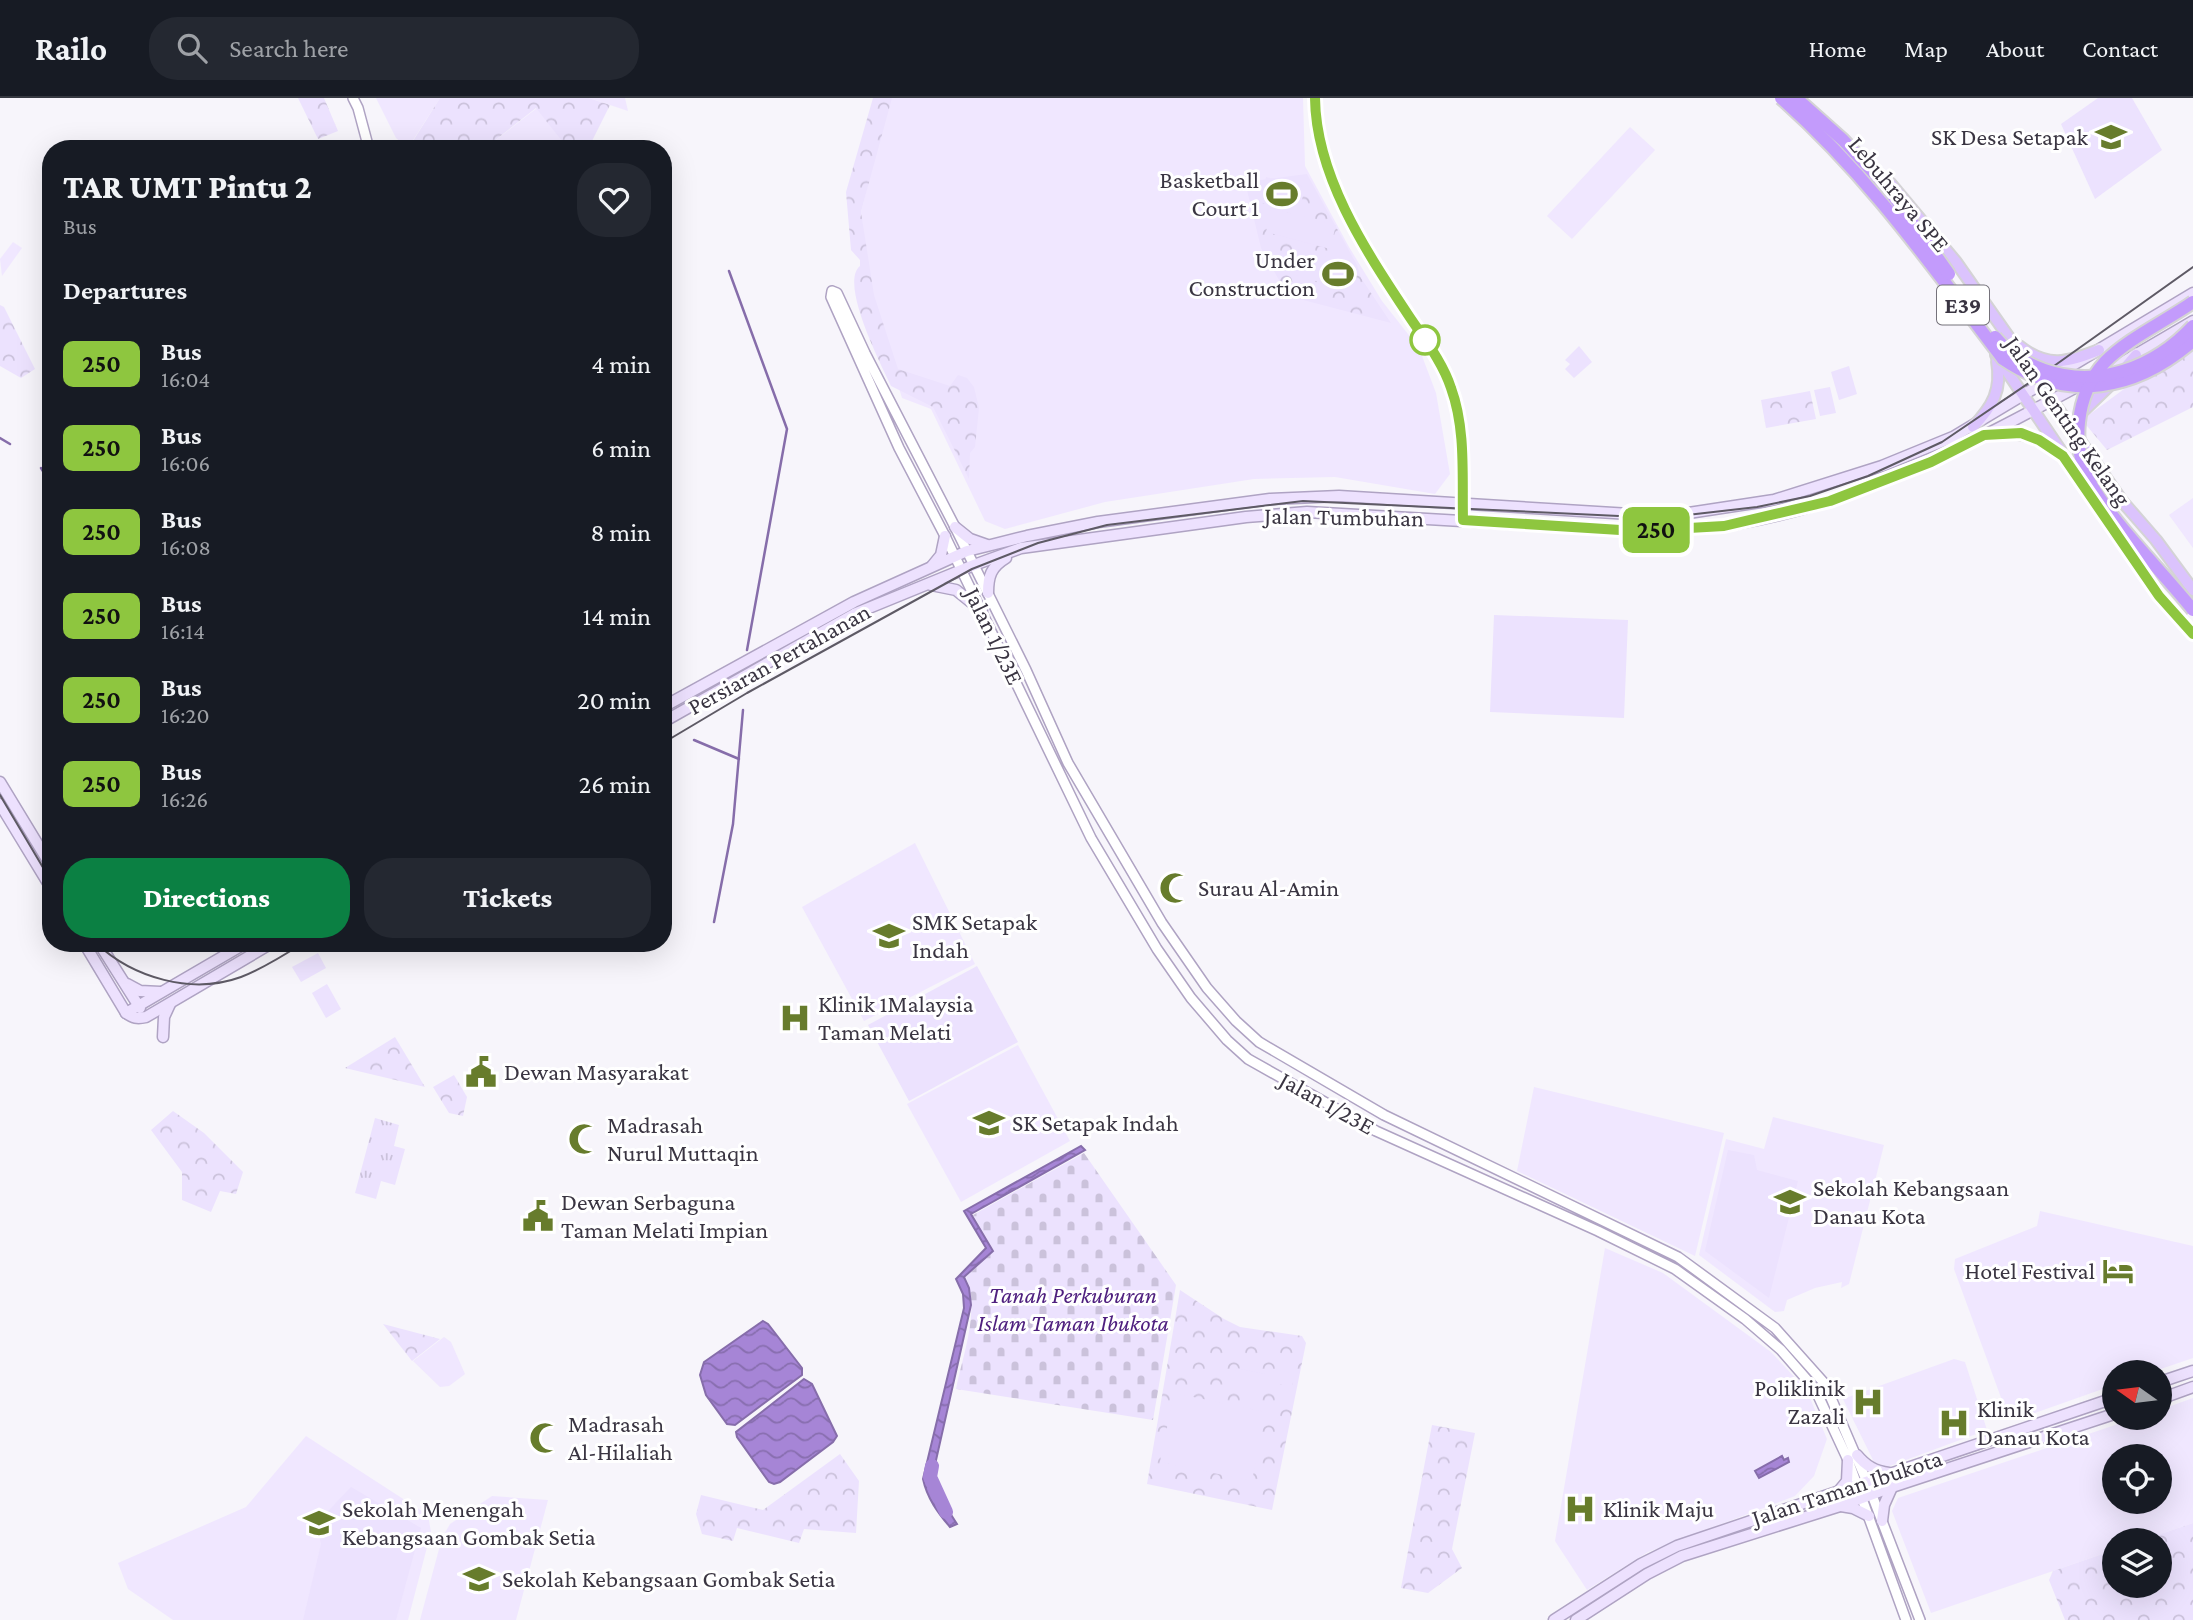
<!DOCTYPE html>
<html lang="en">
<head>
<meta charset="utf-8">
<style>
  :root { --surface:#171b24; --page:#242831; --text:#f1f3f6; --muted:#9ea1a6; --line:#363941; --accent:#0b8043 }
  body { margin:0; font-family:"Crimson Pro",serif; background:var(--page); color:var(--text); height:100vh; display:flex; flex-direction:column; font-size:26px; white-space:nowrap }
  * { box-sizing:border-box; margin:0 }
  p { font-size:23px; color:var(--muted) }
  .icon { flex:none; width:38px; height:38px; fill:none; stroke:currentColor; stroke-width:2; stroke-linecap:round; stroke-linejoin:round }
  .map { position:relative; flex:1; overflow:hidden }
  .drawer { position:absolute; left:42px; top:42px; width:630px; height:812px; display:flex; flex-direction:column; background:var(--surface); border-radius:28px; box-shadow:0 7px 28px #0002 }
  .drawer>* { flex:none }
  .badge { padding:0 14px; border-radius:10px; font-size:24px; line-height:46px }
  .needle { width:46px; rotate:284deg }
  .fabs { position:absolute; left:2102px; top:1262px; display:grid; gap:14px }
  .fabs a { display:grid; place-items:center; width:70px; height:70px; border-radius:50%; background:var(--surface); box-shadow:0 7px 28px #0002; font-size:35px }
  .map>.badge { position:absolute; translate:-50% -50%; box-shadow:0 0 0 4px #fff }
  h2 { padding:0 21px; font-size:26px; line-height:63px }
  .round { display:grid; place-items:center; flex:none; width:74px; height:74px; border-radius:28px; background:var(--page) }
  .overview { display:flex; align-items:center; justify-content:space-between; height:119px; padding:0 21px }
  h1 { font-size:33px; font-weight:800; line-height:52px }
  .primary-button { display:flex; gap:14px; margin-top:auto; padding:14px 21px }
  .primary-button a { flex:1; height:80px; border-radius:28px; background:var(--accent); color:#fff; font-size:28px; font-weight:800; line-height:80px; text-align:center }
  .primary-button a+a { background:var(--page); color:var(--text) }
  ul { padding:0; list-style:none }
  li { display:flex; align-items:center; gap:21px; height:84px; padding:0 21px }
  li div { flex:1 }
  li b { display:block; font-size:26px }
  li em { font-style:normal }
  li .badge { min-width:77px; font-weight:700; text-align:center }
  header { display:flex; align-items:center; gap:42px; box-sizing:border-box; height:98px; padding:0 35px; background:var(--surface); border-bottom:2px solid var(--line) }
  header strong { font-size:33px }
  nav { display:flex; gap:38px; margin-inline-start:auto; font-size:24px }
  .search { width:490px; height:63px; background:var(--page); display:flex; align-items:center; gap:18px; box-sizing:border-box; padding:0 24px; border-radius:28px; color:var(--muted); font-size:26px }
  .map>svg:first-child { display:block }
</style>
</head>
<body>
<header>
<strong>Railo</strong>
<div class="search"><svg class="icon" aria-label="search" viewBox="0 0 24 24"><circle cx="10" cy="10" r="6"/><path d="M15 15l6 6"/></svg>Search here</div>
<nav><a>Home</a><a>Map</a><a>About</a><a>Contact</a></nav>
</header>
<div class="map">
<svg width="2193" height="1522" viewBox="0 0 2193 1522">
  <defs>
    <pattern id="grass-tufts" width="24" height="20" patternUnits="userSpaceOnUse" patternTransform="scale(1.75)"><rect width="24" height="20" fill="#ece2fe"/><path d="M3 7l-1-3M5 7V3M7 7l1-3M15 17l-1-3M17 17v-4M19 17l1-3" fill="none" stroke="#cbc2db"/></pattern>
    <pattern id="forest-crowns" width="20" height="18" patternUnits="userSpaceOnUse" patternTransform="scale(1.75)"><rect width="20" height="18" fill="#ece2fe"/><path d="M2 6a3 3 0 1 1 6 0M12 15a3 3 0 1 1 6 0" fill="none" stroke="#cbc2db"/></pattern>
    <pattern id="cemetery-stones" width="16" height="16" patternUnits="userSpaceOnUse" patternTransform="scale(1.75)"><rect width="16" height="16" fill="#ece2fe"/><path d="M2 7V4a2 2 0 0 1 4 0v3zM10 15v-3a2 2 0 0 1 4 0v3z" fill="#cbc2db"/></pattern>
    <pattern id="water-waves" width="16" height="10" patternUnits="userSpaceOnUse" patternTransform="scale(1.75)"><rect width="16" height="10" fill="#a685d6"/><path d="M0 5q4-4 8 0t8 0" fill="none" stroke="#886eaf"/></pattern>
  </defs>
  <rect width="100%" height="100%" fill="#f7f5fb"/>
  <g fill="#f0e7ff" fill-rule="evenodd">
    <path d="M376,0H440L408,50L396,40Z"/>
    <path d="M589,0H625L628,13Z"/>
    <path d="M890,0H1303L1305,68L1349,149L1382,203L1419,250L1436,295L1450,376L1435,396L1335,379L1254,381L1105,404L1005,431L985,423L931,311L902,300L871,199L861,114Z"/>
    <path d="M537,10L568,51H484Z"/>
    <path d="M1630,29L1655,52L1572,141L1547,118Z"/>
    <path d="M13,144L22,150L2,178L0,161Z"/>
    <path d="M2193,400V450L2169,417Z"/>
    <path d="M915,745L975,866L864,923L802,809Z"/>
    <path d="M1018,947L1070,1043L961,1104L907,1006Z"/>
    <path d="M1534,989L1724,1035L1695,1158L1517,1073Z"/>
    <path d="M1773,1019L1884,1047L1849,1186L1841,1190L1842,1184L1815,1190L1787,1202L1784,1213L1775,1214L1699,1157L1726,1041L1764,1051Z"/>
    <path d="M2040,1113L2193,1148V1260L2152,1274H2114V1287L2018,1321L2007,1316L1954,1171L1955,1161L2037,1128Z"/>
    <path d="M1605,1150L1663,1175L1771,1254L1801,1286L1810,1300L1827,1341L1814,1378L1795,1398L1648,1454L1587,1492L1555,1443Z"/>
    <path d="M444,1239L451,1244L465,1276L449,1288L440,1289L413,1263Z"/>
    <path d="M1954,1261L1965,1264L1987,1332L1887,1369L1874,1364L1843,1301Z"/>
    <path d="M2193,1300V1425L2144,1442H2114V1452L1931,1515L1892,1413L1898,1400L2136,1320H2160V1312ZM2114,1358H2160V1404H2114Z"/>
    <path d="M306,1338L428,1417L431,1434L408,1522H173L128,1491L118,1465L246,1409Z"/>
    <path d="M492,1398L548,1402L516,1522H420L442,1440L450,1426Z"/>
  </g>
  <path fill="url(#grass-tufts)" d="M375,1020L399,1027L394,1048L405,1051L395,1087L381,1083L376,1101L355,1095Z"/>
  <g fill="url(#forest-crowns)">
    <path d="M298,0H324L338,33L318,41Z"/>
    <path d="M440,0H589L610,7L588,51H568L536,10L484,51H408Z"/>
    <path d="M873,0H892L861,114L874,197L898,271L950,288L958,277L967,280L974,289L979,310L975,349L970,355L969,381L933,309L891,288C881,266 839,185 860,168V162L851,152L846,94Z"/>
    <path d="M1307,76L1357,167L1361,180L1391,225L1288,198L1261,150L1245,84Z"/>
    <path d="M0,207L4,209L35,271L21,280L0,268Z"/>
    <path d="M2193,251V309L2107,352L2082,322L2124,291Z"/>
    <path d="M1810,293L1816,321L1766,330L1761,302Z"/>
    <path d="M395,939L425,989L345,970Z"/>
    <path d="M454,977L467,999L463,1018L449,1015L433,989Z"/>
    <path d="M173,1013L204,1035L243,1074L236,1096L220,1093L211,1114L182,1102V1074L151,1032Z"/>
    <path d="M1180,1192L1224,1221L1240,1229L1302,1238L1306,1245L1272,1412L1147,1386Z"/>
    <path d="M383,1226L440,1241L412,1263Z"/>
    <path d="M1432,1327L1475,1335L1452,1451L1462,1470L1428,1495L1401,1490Z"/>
    <path d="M840,1356L859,1383L856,1435L804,1431L799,1445L737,1430L733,1443L702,1436L696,1416L701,1397L763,1412Z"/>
    <path d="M2193,1425V1522H2065L2049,1482L2053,1473L2114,1452V1488H2160V1442H2143Z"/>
  </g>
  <path fill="url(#cemetery-stones)" d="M1084,1055L1176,1187L1153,1322L956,1291C963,1255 980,1215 966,1179L994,1153L973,1117Z"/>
  <g fill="#ece2fe">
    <path d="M2098,0H2132L2162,52L2095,101L2061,26Z"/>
    <path d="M1266,79L1305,89L1299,114L1259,104Z"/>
    <path d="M1271,110L1336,127L1330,151L1266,134Z"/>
    <path d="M1292,150L1357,167L1351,193L1287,175Z"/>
    <path d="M1579,248L1592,264L1574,280L1565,271L1570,266L1565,262Z"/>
    <path d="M1849,268L1857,296L1839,302L1831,274Z"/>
    <path d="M1830,289L1836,315L1820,318L1814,292Z"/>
    <path d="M1494,517L1628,522L1624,620L1490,614Z"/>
    <path d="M318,855L326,870L301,884L292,869Z"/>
    <path d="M977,868L1018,944L909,1003L868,927Z"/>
    <path d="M327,886L341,911L326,920L312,895Z"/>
    <path d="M1728,1052L1754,1057L1757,1072L1798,1083L1769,1200L1705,1153Z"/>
    <path d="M1236,1270L1266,1276L1262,1294L1232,1289Z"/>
    <path d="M1271,1271L1294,1275L1292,1288L1269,1285Z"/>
    <path d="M1174,1295L1266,1314L1252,1383L1160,1364Z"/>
    <path d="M351,1389L421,1430L396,1522H303L321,1446L316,1426Z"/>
  </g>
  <g fill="url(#water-waves)" stroke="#866daa" stroke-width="2">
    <path d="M1081,1048L1085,1052L971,1116L993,1153L964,1179L969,1190L971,1207L932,1380V1387L957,1426L950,1429C938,1415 927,1400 923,1381L964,1210L963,1196L956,1181L986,1150L964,1113Z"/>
    <path d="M763,1223L768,1226L802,1270V1277L735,1327L727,1326L706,1297L700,1277L704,1264Z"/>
    <path d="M804,1281L812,1286L837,1338L833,1344L780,1384L774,1386L769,1384L737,1339L736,1334Z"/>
    <path d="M1782,1358L1784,1362L1788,1360L1789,1364L1759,1380L1755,1373Z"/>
  </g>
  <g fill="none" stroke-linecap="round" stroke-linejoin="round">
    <g stroke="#866daa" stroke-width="2.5">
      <path d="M729,173L787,331L747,552"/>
      <path d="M0,340L10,346"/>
      <path d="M41,370L51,386"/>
      <path d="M694,642L739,661"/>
      <path d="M714,824L733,726L743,612"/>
    </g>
    <path stroke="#a685d6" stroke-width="14" d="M932,1368L930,1379L946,1414"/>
    <defs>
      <g id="tertiary">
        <path d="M353,0L358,10L369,51"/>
        <path d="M1906,1522L1848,1362L1815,1291L1781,1252L1745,1221L1675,1171L1598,1133L1376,1033L1248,961L1227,942L1191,900L1157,851L1091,740L945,438L899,350L831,199L832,193L837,195L865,255L955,429L1026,572L1068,665L1162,825L1207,890L1236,923L1259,944L1384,1017L1678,1159L1775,1230L1825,1286L1867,1384L1920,1522"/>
      </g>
      <g id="secondary">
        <path d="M2106,274L2193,223"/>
        <path d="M955,429L970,441L987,447"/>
        <path d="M932,468L941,457L945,438"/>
        <path d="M931,487L956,492L982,513"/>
        <path d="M988,495C988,478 991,469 1006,460"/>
        <path d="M663,609L854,504L967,453L1027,438L1098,424L1270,401L1339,398L1630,416H1682L1774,402L1882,368L1953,339L2193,195"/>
        <path d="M663,624L854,516L974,467L1021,450L1246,419L1307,414L1636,433C1669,432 1703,431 1736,426C1860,405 1971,346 2080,287"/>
        <path d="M0,684L51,768"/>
        <path d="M0,706L51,790"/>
        <path d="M84,845L126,915C133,920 137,921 146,919L272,845"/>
        <path d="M99,845L140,910"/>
        <path d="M127,886L140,893L160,894"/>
        <path d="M126,915L246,845"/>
        <path d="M163,939L164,919L170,906"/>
        <path d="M2160,1284L2193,1273"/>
        <path d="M2160,1301L2193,1289"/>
        <path d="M1857,1357C1866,1368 1875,1373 1889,1375"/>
        <path d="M1838,1394L1847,1383L1848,1362"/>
        <path d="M1841,1408L1853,1410L1869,1418"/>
        <path d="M1882,1423L1884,1407L1892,1389"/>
        <path d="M1554,1522L1641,1466L1677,1448L2114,1300"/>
        <path d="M1576,1522L1647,1476L1682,1458L1840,1408L1892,1389L2114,1316"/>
      </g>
      <g id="primary">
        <path d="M1890,85L1956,164L2024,261"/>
        <path d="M2019,248C2048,271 2068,264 2099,252"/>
        <path d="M1996,257L2159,498L2193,536"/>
        <path d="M2033,275L2122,403L2156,442L2193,492"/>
        <path d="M2081,315L2109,288L2136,257"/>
        <path d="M1973,329C1993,308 2002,292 1997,263"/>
        <path d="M1984,337C2012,332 2032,336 2055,352"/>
      </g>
    </defs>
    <use href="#tertiary" stroke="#afa3c3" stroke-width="12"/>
    <use href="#secondary" stroke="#afa3c3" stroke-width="13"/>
    <use href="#primary" stroke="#d4d3d5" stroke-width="14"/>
    <use href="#tertiary" stroke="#fff" stroke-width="9"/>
    <use href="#secondary" stroke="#ede1fe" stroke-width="10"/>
    <use href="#primary" stroke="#dbc3fd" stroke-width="10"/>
    <g stroke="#5e5a65" stroke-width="2">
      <path d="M663,645L747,595L972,471L1038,445L1107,427L1303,403L1661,420L1757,409L1810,398L1868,378L1942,344L2054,268L2193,169"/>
      <path d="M0,697L51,783"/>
      <path d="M96,845C133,880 192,897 241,879C264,870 283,858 303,845"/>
    </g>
    <defs>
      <g id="motorway-bridge">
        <path d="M1781,0C1870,79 1931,167 2003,261C2068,305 2135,293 2193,243"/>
        <path d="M1796,0L1843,42L1887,89L1949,176"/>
        <path d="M2193,204C2166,223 2127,241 2105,264C2075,297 2070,350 2092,388C2117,430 2162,473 2193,512"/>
        <path d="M1995,239C2008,255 2025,265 2044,272C2098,291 2155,269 2193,228"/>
      </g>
    </defs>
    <use href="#motorway-bridge" stroke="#d4d3d5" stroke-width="16" stroke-linecap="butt"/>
    <use href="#motorway-bridge" stroke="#c39bfc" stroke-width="12"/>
  </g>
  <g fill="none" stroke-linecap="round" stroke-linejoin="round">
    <defs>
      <path id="line" d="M1315,0C1316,77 1364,150 1405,212C1421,237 1442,262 1451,290C1466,331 1462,378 1463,422L1636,433L1724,428L1830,403L1931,364L1984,337L2021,335L2039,342L2063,358L2159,498L2193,536"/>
    </defs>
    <use href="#line" stroke="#fff" stroke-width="16"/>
    <use href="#line" stroke="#8ec63f" stroke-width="10"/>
  </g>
  <defs>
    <symbol id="school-bare" viewBox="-9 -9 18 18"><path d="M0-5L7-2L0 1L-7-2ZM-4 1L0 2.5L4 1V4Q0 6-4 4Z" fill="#677c2c" stroke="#fff" stroke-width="2.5" paint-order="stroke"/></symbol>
    <symbol id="stadium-bare" viewBox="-9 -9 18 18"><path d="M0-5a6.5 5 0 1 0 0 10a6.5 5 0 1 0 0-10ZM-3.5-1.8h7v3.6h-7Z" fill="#677c2c" stroke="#fff" stroke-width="2.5" paint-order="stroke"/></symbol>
    <symbol id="mosque-bare" viewBox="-9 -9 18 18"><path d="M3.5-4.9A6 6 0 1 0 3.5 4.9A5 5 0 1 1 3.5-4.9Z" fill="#677c2c" stroke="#fff" stroke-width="2.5" paint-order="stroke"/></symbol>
    <symbol id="hospital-bare" viewBox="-9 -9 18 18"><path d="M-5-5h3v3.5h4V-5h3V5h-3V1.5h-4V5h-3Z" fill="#677c2c" stroke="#fff" stroke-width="2.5" paint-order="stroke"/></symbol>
    <symbol id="civic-bare" viewBox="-9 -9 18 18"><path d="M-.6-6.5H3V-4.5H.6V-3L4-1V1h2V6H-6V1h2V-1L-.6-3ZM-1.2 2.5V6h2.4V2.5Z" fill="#677c2c" stroke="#fff" stroke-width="2.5" paint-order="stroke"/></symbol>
    <symbol id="hotel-bare" viewBox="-9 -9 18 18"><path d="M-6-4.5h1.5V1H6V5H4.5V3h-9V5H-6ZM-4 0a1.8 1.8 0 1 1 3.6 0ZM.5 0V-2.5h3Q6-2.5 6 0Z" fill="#677c2c" stroke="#fff" stroke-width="2.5" paint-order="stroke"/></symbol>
  </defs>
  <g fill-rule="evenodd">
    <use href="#school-bare" x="2089" y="17" width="44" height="44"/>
    <use href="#stadium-bare" x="1260" y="74" width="44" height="44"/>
    <use href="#stadium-bare" x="1316" y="154" width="44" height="44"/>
    <use href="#mosque-bare" x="1153" y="768" width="44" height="44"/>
    <use href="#school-bare" x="867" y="816" width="44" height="44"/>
    <use href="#hospital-bare" x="773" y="898" width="44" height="44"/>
    <use href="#civic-bare" x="459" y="952" width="44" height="44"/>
    <use href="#school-bare" x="967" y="1003" width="44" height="44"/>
    <use href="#mosque-bare" x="562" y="1019" width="44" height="44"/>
    <use href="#school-bare" x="1768" y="1082" width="44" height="44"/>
    <use href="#civic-bare" x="516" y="1096" width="44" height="44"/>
    <use href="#hotel-bare" x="2096" y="1151" width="44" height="44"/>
    <use href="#hospital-bare" x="1846" y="1282" width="44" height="44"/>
    <use href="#hospital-bare" x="1932" y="1303" width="44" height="44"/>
    <use href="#mosque-bare" x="523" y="1318" width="44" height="44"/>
    <use href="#hospital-bare" x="1558" y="1389" width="44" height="44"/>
    <use href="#school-bare" x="297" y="1403" width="44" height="44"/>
    <use href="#school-bare" x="457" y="1459" width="44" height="44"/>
  </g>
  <circle fill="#fff" stroke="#8ec63f" stroke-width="3.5" cx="1425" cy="242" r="14"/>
  <g text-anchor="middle" stroke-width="6" stroke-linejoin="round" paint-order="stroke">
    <rect fill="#fff" stroke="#75727b" stroke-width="2" x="1937" y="187.5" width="52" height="39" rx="5"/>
    <g font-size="23" font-weight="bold" fill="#3a3542">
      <text x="1963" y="215">E39</text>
    </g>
    <g font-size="24" fill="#3a3542" stroke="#fff" text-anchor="start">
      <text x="2088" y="47" text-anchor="end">SK Desa Setapak</text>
      <text x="1259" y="90" text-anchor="end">Basketball<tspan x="1259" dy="28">Court 1</tspan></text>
      <text x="1315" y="170" text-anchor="end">Under<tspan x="1315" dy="28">Construction</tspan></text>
      <text x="1198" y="798">Surau Al-Amin</text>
      <text x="912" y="832">SMK Setapak<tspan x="912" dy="28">Indah</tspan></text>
      <text x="818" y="914">Klinik 1Malaysia<tspan x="818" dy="28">Taman Melati</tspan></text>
      <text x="504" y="982">Dewan Masyarakat</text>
      <text x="1012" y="1033">SK Setapak Indah</text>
      <text x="607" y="1035">Madrasah<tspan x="607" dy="28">Nurul Muttaqin</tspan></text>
      <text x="1813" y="1098">Sekolah Kebangsaan<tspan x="1813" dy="28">Danau Kota</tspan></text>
      <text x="561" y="1112">Dewan Serbaguna<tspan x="561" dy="28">Taman Melati Impian</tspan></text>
      <text x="2095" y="1181" text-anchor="end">Hotel Festival</text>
      <text x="1845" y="1298" text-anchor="end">Poliklinik<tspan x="1845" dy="28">Zazali</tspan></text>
      <text x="1977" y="1319">Klinik<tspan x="1977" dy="28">Danau Kota</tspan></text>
      <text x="568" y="1334">Madrasah<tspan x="568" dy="28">Al-Hilaliah</tspan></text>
      <text x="342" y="1419">Sekolah Menengah<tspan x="342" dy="28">Kebangsaan Gombak Setia</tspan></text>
      <text x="1603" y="1419">Klinik Maju</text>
      <text x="502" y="1489">Sekolah Kebangsaan Gombak Setia</text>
    </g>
    <g font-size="24" fill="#3a3542" stroke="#fff">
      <text transform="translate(1899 96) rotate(50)" y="8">Lebuhraya SPE</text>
      <text transform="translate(2068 323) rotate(55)" y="8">Jalan Genting Kelang</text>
      <text transform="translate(1344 419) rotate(1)" y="8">Jalan Tumbuhan</text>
      <text transform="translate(994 538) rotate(64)" y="8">Jalan 1/23E</text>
      <text transform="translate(779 561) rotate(-29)" y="8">Persiaran Pertahanan</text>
      <text transform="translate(1327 1005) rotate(29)" y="8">Jalan 1/23E</text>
      <text transform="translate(1847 1390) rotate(-18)" y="8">Jalan Taman Ibukota</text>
    </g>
    <g font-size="24" font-style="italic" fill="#4f207f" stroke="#fff">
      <text x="1073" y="1205">Tanah Perkuburan<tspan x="1073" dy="28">Islam Taman Ibukota</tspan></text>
    </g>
  </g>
</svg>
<div class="fabs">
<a><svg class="needle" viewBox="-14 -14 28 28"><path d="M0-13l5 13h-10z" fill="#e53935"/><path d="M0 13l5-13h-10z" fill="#9ea1a6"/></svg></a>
<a><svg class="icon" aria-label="locate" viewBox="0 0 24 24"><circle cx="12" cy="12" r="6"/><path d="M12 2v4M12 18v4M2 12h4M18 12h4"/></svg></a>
<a><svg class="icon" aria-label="layers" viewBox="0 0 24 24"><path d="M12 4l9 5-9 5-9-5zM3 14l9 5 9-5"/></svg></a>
</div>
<b class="badge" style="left:1656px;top:432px;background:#8ec63f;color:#111">250</b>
<section class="drawer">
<div class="overview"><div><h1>TAR UMT Pintu 2</h1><p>Bus</p></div><a class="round"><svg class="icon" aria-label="heart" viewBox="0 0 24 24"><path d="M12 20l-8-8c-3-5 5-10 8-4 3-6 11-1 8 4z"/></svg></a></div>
<h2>Departures</h2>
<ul>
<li><span class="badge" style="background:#8ec63f;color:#111">250</span><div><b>Bus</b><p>16:04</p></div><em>4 min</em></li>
<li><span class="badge" style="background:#8ec63f;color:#111">250</span><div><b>Bus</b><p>16:06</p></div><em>6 min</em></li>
<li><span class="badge" style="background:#8ec63f;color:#111">250</span><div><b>Bus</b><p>16:08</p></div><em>8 min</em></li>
<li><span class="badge" style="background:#8ec63f;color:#111">250</span><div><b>Bus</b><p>16:14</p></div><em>14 min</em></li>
<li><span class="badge" style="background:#8ec63f;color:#111">250</span><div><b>Bus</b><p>16:20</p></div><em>20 min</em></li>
<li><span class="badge" style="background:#8ec63f;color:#111">250</span><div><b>Bus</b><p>16:26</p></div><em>26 min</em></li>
</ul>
<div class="primary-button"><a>Directions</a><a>Tickets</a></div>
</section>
</div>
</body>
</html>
